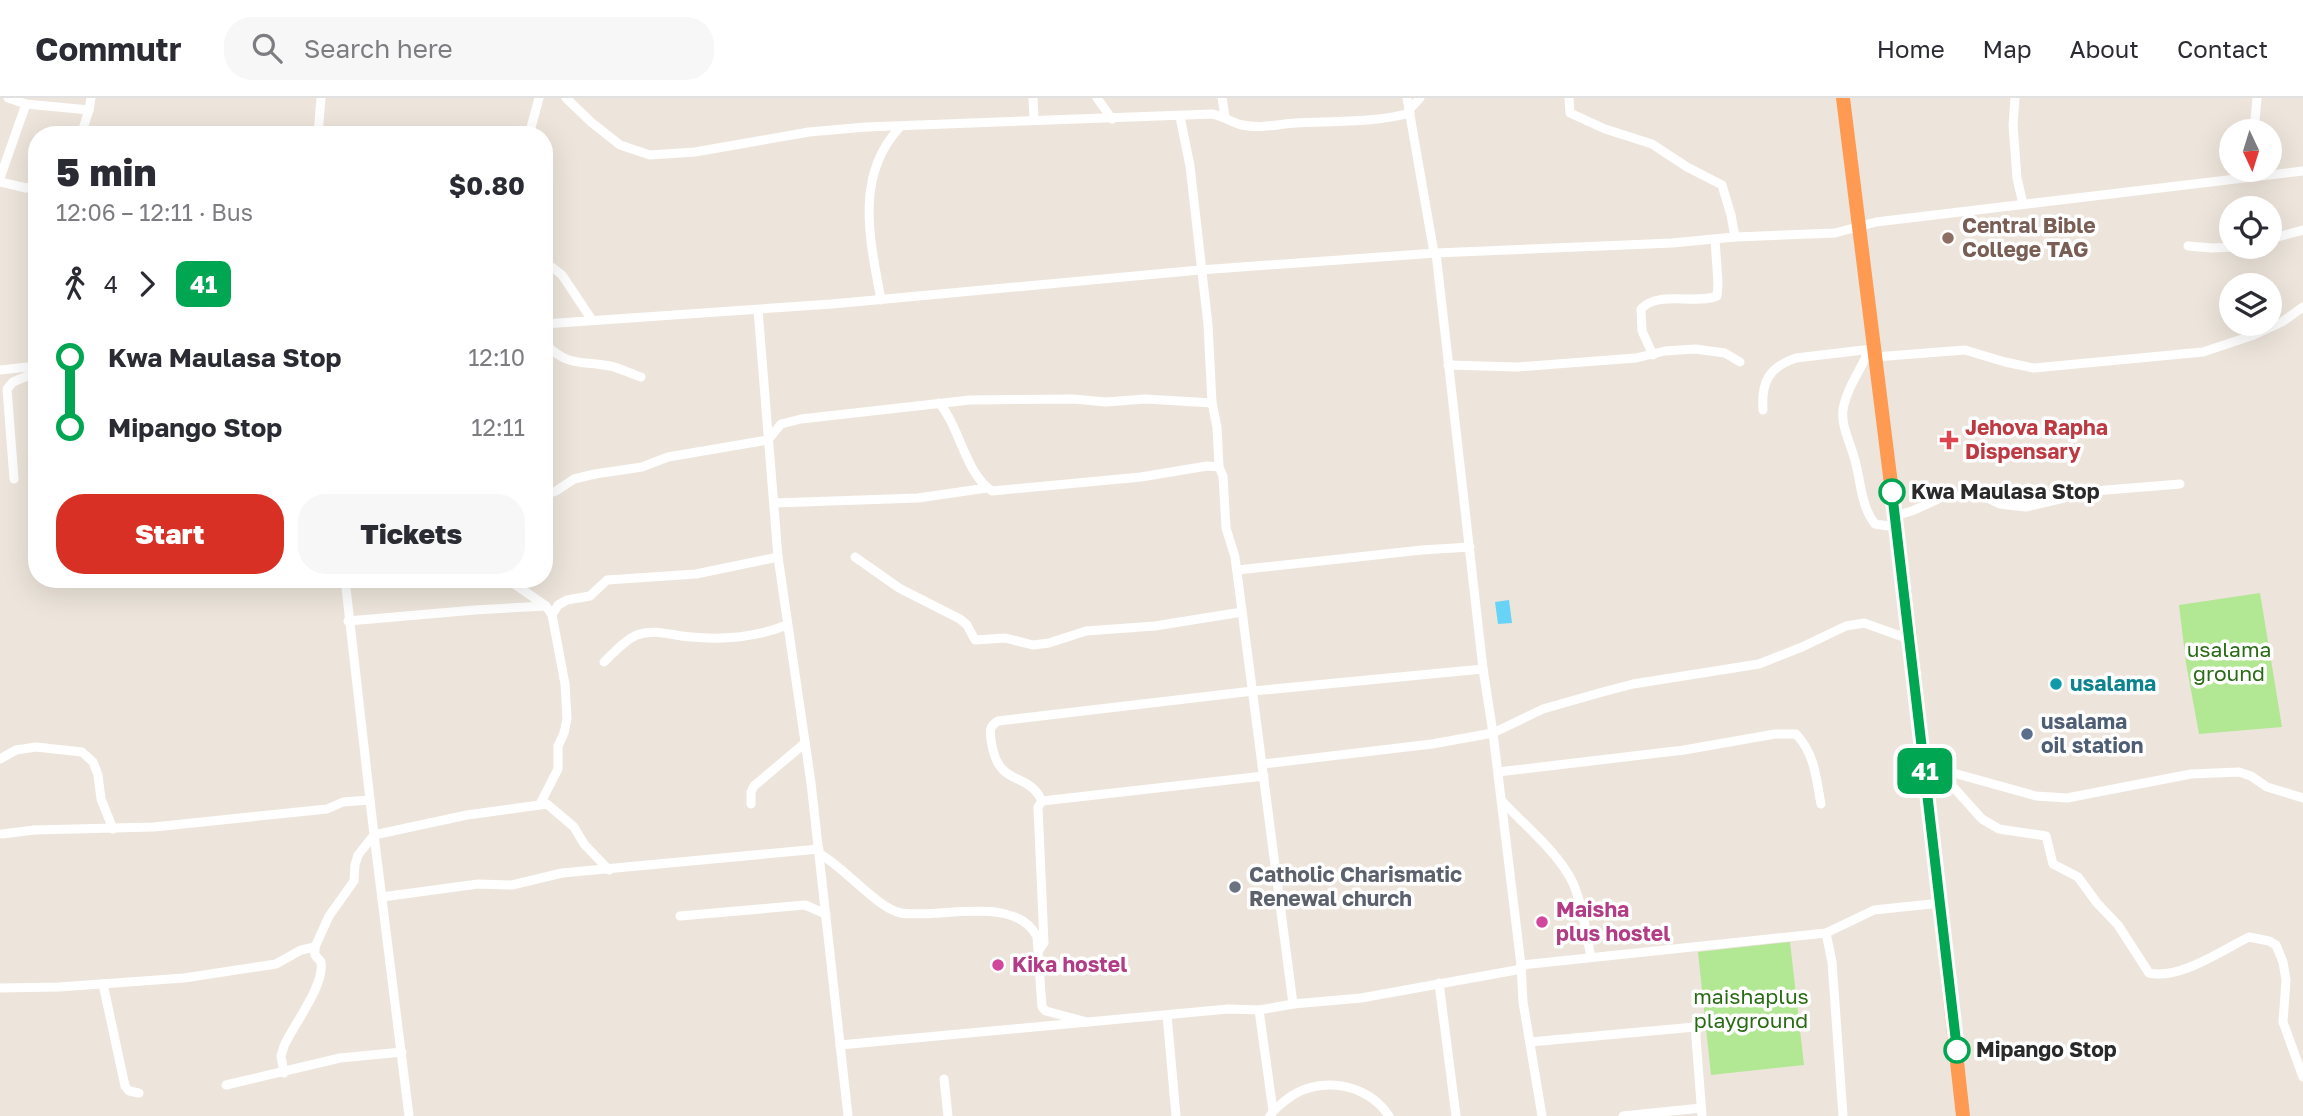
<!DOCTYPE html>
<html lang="en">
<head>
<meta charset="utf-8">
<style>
  :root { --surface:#fff; --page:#f7f7f7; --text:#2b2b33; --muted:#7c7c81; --line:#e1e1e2; --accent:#d93025 }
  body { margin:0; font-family:"Golos Text",sans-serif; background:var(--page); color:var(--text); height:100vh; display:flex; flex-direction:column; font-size:26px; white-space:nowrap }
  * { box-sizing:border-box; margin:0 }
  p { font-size:23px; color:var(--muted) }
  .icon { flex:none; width:38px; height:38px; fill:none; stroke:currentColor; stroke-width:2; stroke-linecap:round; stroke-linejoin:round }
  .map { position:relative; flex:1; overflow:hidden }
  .details { position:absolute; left:28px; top:28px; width:525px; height:462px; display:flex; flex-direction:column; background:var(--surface); border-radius:28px; box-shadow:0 7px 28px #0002 }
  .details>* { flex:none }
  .badge { padding:0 14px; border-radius:10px; font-size:24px; line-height:46px }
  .needle { width:46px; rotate:176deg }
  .tools { position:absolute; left:2219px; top:21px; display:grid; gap:14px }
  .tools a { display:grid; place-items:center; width:63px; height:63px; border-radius:50%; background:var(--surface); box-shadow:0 7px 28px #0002; font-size:35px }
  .map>.badge { position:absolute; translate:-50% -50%; box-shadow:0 0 0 4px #fff }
  .legs { display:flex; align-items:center; gap:10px; height:77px; padding:0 28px; font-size:23px }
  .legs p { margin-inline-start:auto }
  .headline { display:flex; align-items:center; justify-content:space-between; height:119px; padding:0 28px }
  h1 { font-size:38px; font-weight:800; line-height:52px }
  .primary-button { display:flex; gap:14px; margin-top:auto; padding:14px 28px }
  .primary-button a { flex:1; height:80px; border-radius:28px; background:var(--accent); color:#fff; font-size:28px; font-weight:800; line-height:80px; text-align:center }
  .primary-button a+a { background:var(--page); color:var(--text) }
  ul { padding:0 28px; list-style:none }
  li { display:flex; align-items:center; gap:24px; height:70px; font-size:26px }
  li i { display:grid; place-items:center; width:10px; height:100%; margin:0 9px; background:currentColor }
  li i::after { content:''; width:18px; height:18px; margin:-9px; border:5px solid; border-radius:50%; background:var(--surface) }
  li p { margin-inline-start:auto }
  li:first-child i { background:linear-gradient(#0000 50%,currentColor 0) }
  li:last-child i { background:linear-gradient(currentColor 50%,#0000 0) }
  header { display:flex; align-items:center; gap:42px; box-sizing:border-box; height:98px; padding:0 35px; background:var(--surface); border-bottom:2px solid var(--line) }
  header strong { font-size:33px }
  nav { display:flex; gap:38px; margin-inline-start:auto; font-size:24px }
  .search { width:490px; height:63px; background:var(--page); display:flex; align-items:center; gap:18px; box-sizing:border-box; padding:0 24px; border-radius:28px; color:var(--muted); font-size:26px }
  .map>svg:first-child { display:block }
</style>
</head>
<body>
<header>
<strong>Commutr</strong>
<div class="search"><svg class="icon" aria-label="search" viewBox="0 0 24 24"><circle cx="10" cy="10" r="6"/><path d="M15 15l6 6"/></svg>Search here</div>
<nav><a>Home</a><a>Map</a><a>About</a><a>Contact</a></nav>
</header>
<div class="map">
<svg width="2303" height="1018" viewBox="0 0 2303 1018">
  <rect width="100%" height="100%" fill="#ede5db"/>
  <g fill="#b2e793">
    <path d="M2260,495L2282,629L2199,636L2186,565L2179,507Z"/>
    <path d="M1790,844L1804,967L1711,977L1698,854Z"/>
  </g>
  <path fill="#67d3f6" d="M1509,502L1512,525L1498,526L1495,504Z"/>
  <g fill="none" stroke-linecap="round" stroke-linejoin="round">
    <g stroke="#fff" stroke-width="9">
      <path d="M8,0L26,6L89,12L81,37"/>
      <path d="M566,0L591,24L620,47L650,57L695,54L809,34L866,29L1212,16C1224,18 1232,25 1242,27C1261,31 1278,26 1296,25C1334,23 1373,25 1410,15"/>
      <path d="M1033,0L1034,21"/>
      <path d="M1097,0L1112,21"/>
      <path d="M1222,0L1225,18"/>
      <path d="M1407,0L1434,155"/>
      <path d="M1569,0L1570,15L1605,31L1652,46L1687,69L1722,87L1731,117L1735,139"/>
      <path d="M2015,0L2013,27L2017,80L2023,106"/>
      <path d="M89,12L91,0"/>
      <path d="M1409,12L1420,0"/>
      <path d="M1180,19L1190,68L1208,227L1212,305L1217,329L1219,369L1223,378L1226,430L1235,459L1293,906"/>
      <path d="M2254,33L2257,0"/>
      <path d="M318,37L321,0"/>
      <path d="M529,37L539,0"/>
      <path d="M0,80L26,6"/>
      <path d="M0,84L26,90L37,88"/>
      <path d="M2270,141L2303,132"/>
      <path d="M2188,148L2212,150L2238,149"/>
      <path d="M1436,155L1483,571L1493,635L1521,867L1523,904L1542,1018"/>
      <path d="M544,163L562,177L592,222"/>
      <path d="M881,202C870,142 854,78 900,29"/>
      <path d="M758,212L778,459L811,685L848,1018"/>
      <path d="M544,226L832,206L1200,172L1436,155L1672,145L1735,139L1835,135L1876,124L2303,73"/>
      <path d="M544,245C570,270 578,262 610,268C620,270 631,276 641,279"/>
      <path d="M1869,252C1861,272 1846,291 1843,312C1841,328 1850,344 1854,359C1861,381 1860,407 1875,426L1896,429"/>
      <path d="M1653,257L1642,233L1641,211C1658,192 1695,207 1717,198L1718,185L1715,141"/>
      <path d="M1875,259L1965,252L2005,264L2034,270L2203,254L2254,237L2282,224L2303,209"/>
      <path d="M1448,267L1517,269L1636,260L1665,253L1695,251L1725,255L1740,264"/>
      <path d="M0,272L37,268"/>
      <path d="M939,305C959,327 966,377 992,393L1141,379L1207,368L1219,369"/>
      <path d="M1763,312C1761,284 1769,269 1796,260L1872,251"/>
      <path d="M14,381L7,291L13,284L37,274"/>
      <path d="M544,397L556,393L574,381L595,376L642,369L668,359L768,342L781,326L801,321L970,302L1073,301L1106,304L1145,301L1212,305"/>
      <path d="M774,405L918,400L987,390"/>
      <path d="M1894,418L1912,413L1945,398H1983L2000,406L2026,409L2094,393L2180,386"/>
      <path d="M855,459L899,490L960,521L967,527L975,542L1005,540L1033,547L1049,545L1086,533L1155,528L1242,514"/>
      <path d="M1237,472L1422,452L1470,449"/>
      <path d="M345,481L374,737L409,1018"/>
      <path d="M507,481L546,508L552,517L565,586L567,621L564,635L558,648V671L540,706"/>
      <path d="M552,517L558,507L567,502L590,498L607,482L696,476L778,459"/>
      <path d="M348,523L475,512L545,508"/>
      <path d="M604,564C614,555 624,542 637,537C655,530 672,538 691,539C723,542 757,539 787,527"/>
      <path d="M0,661L16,652L36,649L82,654L93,664L98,677L101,701L113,731"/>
      <path d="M1263,666L1432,646L1493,635L1543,611L1599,595L1633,586L1759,566L1802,549L1846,528L1864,525L1909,541"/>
      <path d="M1937,671L1982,721L1999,731L2046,738L2053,766L2078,779L2097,805L2118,827L2149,875C2180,882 2222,852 2249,839L2269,843L2276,847L2283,864L2286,882L2283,924L2303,979"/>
      <path d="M1939,671L2036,698L2067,700L2191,676L2239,674L2251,678L2267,689L2303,700"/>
      <path d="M1498,674L1684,652L1775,636H1796C1815,656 1816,680 1821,706"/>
      <path d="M1042,703C1027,671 998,692 991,642C990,633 989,628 998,623L1253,593L1483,571"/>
      <path d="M1502,703C1525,728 1558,754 1573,785C1583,808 1586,835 1591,859"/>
      <path d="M751,706V694L754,688L805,645"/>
      <path d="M2,736L34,732L154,729L327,711L343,704L370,702"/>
      <path d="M820,756C844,769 877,810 901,815C938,821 1017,796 1037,839L1042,909L1046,913L1087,924"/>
      <path d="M382,799L478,786L512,787L562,775L819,751"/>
      <path d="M680,818L805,807L826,816"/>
      <path d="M1826,835L1832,864L1843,1018"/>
      <path d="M1039,852L1044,845L1038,709L1042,703L1264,678"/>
      <path d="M1521,867L1826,835L1874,812L1941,805"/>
      <path d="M1439,885L1456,1018"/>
      <path d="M103,886L125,988L129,993L139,995"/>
      <path d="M0,890L59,889L184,880L276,866L301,852L315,849"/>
      <path d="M1259,912L1273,1013"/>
      <path d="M1167,917L1176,1018"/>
      <path d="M1695,927L1702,1018"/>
      <path d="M1530,944L1695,929"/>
      <path d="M840,947L1228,911L1259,912L1293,906L1361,900L1522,871"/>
      <path d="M284,975L281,958L284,948C294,926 325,887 321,864L315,857V849L329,818L354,783L355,767L358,757L374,737L467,717L547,706L574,729L584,746L609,772"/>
      <path d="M944,981L948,1018"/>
      <path d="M226,987L340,960L402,954"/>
      <path d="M1270,1018C1274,1011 1280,1007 1286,1002C1317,977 1367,984 1389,1018"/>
      <path d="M1623,1018L1701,1010"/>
    </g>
    <path stroke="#ff9a53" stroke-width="14" d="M1843,0L1909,531L1963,1018"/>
  </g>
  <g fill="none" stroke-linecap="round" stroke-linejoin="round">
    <defs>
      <path id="line-1" d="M1892,394L1957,952"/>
    </defs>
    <use href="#line-1" stroke="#fff" stroke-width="16"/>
    <use href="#line-1" stroke="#00a651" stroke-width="10"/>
  </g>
  <circle fill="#8d6e63" stroke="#fff" stroke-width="2.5" cx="1948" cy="140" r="7"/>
  <path fill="#e0444e" stroke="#fff" stroke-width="2.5" d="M1945.5 331.5h7v7h7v7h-7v7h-7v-7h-7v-7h7z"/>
  <g fill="#fff" stroke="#00a651" stroke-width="3.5">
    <circle cx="1892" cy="394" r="12"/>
    <circle cx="1957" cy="952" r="12"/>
  </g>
  <circle fill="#0f9aa8" stroke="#fff" stroke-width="2.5" cx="2056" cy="586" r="7"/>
  <circle fill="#5c6f8a" stroke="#fff" stroke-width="2.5" cx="2027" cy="636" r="7"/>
  <circle fill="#6b7280" stroke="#fff" stroke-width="2.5" cx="1235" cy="789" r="7"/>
  <g fill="#d1479c" stroke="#fff" stroke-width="2.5">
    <circle cx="1542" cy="824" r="7"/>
    <circle cx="998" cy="867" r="7"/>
  </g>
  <g text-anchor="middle" stroke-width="7" stroke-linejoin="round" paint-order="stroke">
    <g font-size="21" font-weight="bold" fill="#785e54" stroke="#fff" text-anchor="start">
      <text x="1962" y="135">Central Bible<tspan x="1962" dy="24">College TAG</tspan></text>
    </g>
    <g font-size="21" font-weight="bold" fill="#be3a42" stroke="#fff" text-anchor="start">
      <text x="1965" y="337">Jehova Rapha<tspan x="1965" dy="24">Dispensary</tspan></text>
    </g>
    <g font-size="21" font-weight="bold" fill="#2a2a2a" stroke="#fff" text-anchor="start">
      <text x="1911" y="401">Kwa Maulasa Stop</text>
      <text x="1976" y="959">Mipango Stop</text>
    </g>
    <g font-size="21" fill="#296b15" stroke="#fff">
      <text x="2229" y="559">usalama<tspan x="2229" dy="24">ground</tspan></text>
      <text x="1751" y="906">maishaplus<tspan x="1751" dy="24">playground</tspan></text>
    </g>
    <g font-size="21" font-weight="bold" fill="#0d838f" stroke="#fff" text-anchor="start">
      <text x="2070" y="593">usalama</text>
    </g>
    <g font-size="21" font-weight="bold" fill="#4e5e75" stroke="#fff" text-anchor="start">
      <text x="2041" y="631">usalama<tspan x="2041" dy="24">oil station</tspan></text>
    </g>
    <g font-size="21" font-weight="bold" fill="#5b616d" stroke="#fff" text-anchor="start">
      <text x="1249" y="784">Catholic Charismatic<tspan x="1249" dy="24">Renewal church</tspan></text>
    </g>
    <g font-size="21" font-weight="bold" fill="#b23c85" stroke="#fff" text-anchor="start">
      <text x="1556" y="819">Maisha<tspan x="1556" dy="24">plus hostel</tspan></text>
      <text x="1012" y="874">Kika hostel</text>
    </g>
  </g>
</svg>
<div class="tools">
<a><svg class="needle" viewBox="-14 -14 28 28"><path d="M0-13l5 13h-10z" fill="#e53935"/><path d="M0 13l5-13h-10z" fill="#7c7c81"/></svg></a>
<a><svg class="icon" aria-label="locate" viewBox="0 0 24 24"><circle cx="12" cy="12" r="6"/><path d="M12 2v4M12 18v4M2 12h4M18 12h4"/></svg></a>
<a><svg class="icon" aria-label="layers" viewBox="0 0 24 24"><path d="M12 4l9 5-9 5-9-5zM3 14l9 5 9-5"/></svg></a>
</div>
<b class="badge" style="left:1925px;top:673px;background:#00a651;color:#fff">41</b>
<section class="details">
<div class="headline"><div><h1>5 min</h1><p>12:06 – 12:11 · Bus</p></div><b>$0.80</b></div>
<div class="legs"><svg class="icon" aria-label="walk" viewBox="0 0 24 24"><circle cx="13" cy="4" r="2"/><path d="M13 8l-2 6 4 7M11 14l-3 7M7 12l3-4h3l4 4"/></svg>4<svg class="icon" aria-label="forward" viewBox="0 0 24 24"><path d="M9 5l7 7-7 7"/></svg><b class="badge" style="background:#00a651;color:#fff">41</b></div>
<ul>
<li><i style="color:#00a651"></i><b>Kwa Maulasa Stop</b><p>12:10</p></li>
<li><i style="color:#00a651"></i><b>Mipango Stop</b><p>12:11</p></li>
</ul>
<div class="primary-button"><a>Start</a><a>Tickets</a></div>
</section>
</div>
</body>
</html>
